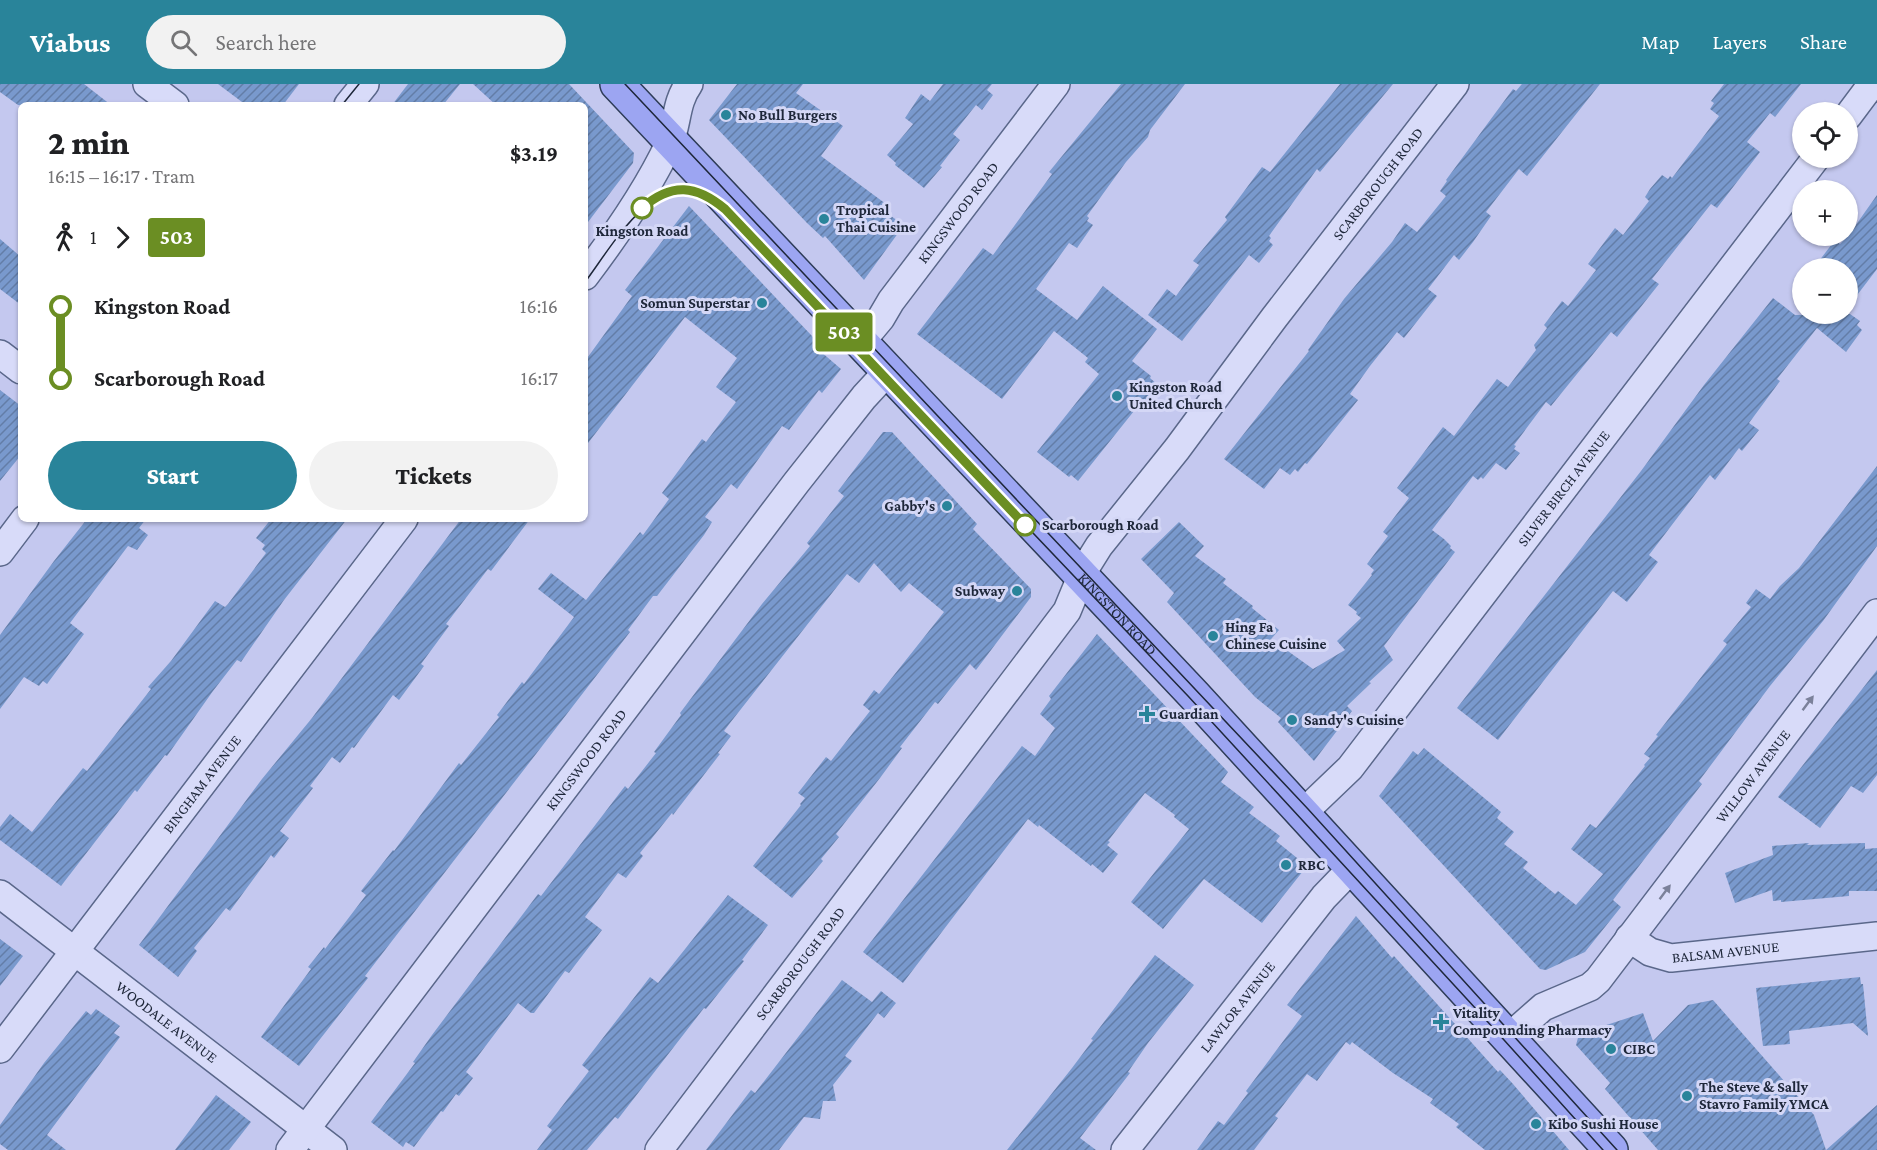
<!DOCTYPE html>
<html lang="en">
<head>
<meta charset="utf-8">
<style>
  :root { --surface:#fff; --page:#f2f2f2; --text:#202124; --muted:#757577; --accent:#29849a }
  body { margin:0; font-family:"Crimson Pro",serif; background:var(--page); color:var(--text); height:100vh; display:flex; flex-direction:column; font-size:22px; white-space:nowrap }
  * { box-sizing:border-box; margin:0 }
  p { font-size:20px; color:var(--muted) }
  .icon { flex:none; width:33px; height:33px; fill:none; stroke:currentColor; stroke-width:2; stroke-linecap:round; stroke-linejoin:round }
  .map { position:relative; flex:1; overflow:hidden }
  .panel { position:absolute; left:18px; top:18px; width:570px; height:420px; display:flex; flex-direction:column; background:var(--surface); border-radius:9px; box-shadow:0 2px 4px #0004 }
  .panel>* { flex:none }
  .badge { padding:0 12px; border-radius:4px; font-size:21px; line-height:39px }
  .buttons { position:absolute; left:1792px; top:18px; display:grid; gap:12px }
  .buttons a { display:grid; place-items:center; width:66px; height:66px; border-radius:50%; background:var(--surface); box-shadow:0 2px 4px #0004; font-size:30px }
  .map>.badge { position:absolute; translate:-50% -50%; box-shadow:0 0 0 3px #fff }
  .legs { display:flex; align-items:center; gap:9px; height:66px; padding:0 30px; font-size:20px }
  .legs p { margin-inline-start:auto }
  .head { display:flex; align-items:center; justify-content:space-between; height:102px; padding:0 30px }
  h1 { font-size:33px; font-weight:800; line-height:45px }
  .cta { display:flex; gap:12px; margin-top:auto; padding:12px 30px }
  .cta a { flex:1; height:69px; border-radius:36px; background:var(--accent); color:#fff; font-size:24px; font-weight:800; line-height:69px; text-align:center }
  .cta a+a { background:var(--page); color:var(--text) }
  ul { padding:0 30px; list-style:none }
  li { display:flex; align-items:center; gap:21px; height:72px; font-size:22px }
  li i { display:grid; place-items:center; width:9px; height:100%; margin:0 8px; background:currentColor }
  li i::after { content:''; width:15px; height:15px; margin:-8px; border:4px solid; border-radius:50%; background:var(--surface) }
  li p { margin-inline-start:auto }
  li:first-child i { background:linear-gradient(#0000 50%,currentColor 0) }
  li:last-child i { background:linear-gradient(currentColor 50%,#0000 0) }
  header { display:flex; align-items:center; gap:36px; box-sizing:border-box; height:84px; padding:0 30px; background:var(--accent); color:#fff }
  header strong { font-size:28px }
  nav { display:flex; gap:33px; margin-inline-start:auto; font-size:21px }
  .search { width:420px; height:54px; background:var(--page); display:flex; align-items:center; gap:15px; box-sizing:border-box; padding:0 21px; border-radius:33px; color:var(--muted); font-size:22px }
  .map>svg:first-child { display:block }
</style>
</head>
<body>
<header>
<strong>Viabus</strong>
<div class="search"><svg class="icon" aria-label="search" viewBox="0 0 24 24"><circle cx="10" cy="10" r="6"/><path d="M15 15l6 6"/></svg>Search here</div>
<nav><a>Map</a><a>Layers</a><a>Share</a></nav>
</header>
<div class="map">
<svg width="1877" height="1066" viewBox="0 0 1877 1066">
  <defs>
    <pattern id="building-hatch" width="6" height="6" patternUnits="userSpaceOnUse" patternTransform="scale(1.5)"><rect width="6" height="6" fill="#7999cd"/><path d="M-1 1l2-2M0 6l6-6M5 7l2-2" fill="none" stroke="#637da7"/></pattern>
  </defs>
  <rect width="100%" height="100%" fill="#c4c8ef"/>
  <g fill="url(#building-hatch)">
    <path d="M0,0H84L111,21H18L0,8Z"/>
    <path d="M218,0H299L283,21H246Z"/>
    <path d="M408,0H460L443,21H392Z"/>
    <path d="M473,0H569L634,69L633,79L585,142V21H496Z"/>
    <path d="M737,0H803L796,9L843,42L821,72L886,120L882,126L904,141L864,196L825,152L823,154L807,139L709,36Z"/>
    <path d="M943,0H992L987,6L993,11L982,26L976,21L953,50L960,56L940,82L942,83L924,104L895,81L896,79L887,71L913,40L905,34L921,10L930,17Z"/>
    <path d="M1121,0H1185L1150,46L1148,53L1126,78L1087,132L1089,134L1087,137L1093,141L1077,164L1069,159L1036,205L1077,236L1103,202L1157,245L1132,277L1151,292L1150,294L1159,302L1141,325L1138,322L1078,397L1071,391L1069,393L1037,368L1099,290L1085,278L1088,274L1054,247L1002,315L917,250L983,164L993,171L1052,90L1049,88Z"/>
    <path d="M1340,0H1393L1320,88L1317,85L1269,152L1271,154L1269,157L1273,161L1259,179L1249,171L1182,257L1148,231L1167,205L1176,212L1199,181L1193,177L1227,136L1225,133L1262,83L1270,88Z"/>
    <path d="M1522,0H1600L1527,92L1519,85L1486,128L1491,132L1473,158L1459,176L1454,171L1428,205L1437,212L1404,254L1397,248L1370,282L1350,310L1358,316L1307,380L1305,379L1298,388L1295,385L1290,391L1280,384L1264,405L1224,375L1309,267L1308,266L1344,215L1392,158L1405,139L1417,148L1446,112L1440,107L1447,97L1446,96L1513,5L1516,7Z"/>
    <path d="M1724,0H1801L1775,33L1770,29L1747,58L1760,68L1717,124L1711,120L1652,195L1659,200L1617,253L1611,248L1551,322L1546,318L1514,361L1516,362L1514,365L1520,369L1506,386L1496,379L1483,395L1481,393L1478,396L1473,392L1432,446L1444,455L1451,462L1450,464L1455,468L1384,562L1393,576L1369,598L1371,599L1347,622L1352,627L1314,677L1278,638L1281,634L1255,613L1167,518L1174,509L1141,475L1179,438L1204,462L1195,472L1226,495L1223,499L1253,522L1252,524L1279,546L1271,555L1313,585L1345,566L1337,557L1361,534L1356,530L1357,528L1348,521L1372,491L1371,490L1374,486L1367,480L1388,452L1383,448L1409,414L1397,404L1443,343L1454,352L1497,295L1508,303L1536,266L1534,261L1547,244L1544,241L1562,217L1568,222L1596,186L1588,180L1615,144L1623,151L1649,117L1645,113L1650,105L1662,91L1668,95L1670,92L1672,94L1719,32L1710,25L1714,19L1711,17Z"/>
    <path d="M1877,111V185L1848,223V184H1829L1819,177L1835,156L1840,160L1848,152Z"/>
    <path d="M689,122L812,252L823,264L820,267L841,285L822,309L819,306L789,346L782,342L737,405L731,400L705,433L712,438L704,451L657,512H653L628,546L630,548L365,892L368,894L299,982L261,953L311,885L308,883L324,863L325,865L366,811L361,807L393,766L394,767L459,679L461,681L499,633L497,631L522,598L524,600L574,533L538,505L551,489L586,516L640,448L643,451L669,415L662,409L702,355L706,358L736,318L716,303L737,274L685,233L585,363V277L632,212L625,206Z"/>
    <path d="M0,155L21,173V221L0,205Z"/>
    <path d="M1773,214L1795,231L1850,230L1860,237L1857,241L1862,246L1846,268L1817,244L1777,295L1780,297L1749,339L1759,346L1742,367L1739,364L1715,396L1710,391L1649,471L1658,478L1627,518L1613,507L1498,656L1457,624L1641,387L1704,301Z"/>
    <path d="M0,306L21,322V371L0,397Z"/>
    <path d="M883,348H892L977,440L973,445L1031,505V513L976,586L970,580L938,620L935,618L900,663L902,664L880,694L836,750L839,753L821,775L823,777L792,814L753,782L801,721L800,720L805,714L798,709L826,673L831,677L870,627L863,621L874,606L879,610L944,528L909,499L901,508L874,479L859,499L847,490L730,639L724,647L731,652L718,669L720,670L673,731L672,729L640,769L643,772L626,794L618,789L585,833L602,846L569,889L565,887L534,929H531L518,919L466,988L473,994L459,1012L456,1010L443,1028L441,1027L414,1063L406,1058L403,1063L371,1038L415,979L413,978L432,951L538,810L541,812L625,702L628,705L656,669L654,668L681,631L680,629L762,520L810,462L807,459L844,412L838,407Z"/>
    <path d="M1877,382V462L1823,537L1770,602L1699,697L1702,700L1613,816L1621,823L1585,868L1546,886L1540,885L1379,712L1413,667L1418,671L1424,664L1501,728L1497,734L1514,748L1504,760L1528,778L1523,784L1555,810L1558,807L1576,821L1603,790L1571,765L1590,740L1596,744L1645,682L1644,681L1650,674L1644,670L1658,652L1656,651L1727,560L1723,557L1751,523L1746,519L1756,505L1770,515L1780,502L1799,484Z"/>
    <path d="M87,435H146L139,444L148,451L137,466L128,462L70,539L84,550L47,600L43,597L39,602L24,593L0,625V551L54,477Z"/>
    <path d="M271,435H347L284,516L241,578L237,576L213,607L167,672L165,671L137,708L135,706L61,802L0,756V743L10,730L32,748L83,684L87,687L151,605L148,603L171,577L215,517L225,523L228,520L266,469L262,465L265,461L256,454Z"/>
    <path d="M461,435H530L491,487L488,485L446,540L449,542L421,580L424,582L399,616L393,611L354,664L352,663L340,679L332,673L310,702L313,704L280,747L289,754L274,774L271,771L230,827L226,824L194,864L197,867L178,893L139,861L262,695L312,634Z"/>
    <path d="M1097,550L1228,688L1221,698L1254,723L1249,729L1280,752L1276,757L1307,782L1262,839L1204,795L1163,845L1131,818L1189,745L1174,733L1175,731L1145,709L1108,757L1110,758L1107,761L1118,770L1103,789L1092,780L1091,782L1039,741L1038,743L1028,735L903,899L863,868L1022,662L1035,672L1055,644L1040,630L1051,615L1049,612Z"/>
    <path d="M1877,586V691L1863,709L1851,702L1820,744L1778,713Z"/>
    <path d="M1809,759L1807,761L1865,759V765L1877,764V807H1849V812L1781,818V816L1773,817L1772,806L1735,819L1725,789L1773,771L1772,762Z"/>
    <path d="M728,811L768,841L742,876L744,877L706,925L704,924L618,1035L615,1033L587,1066H537L552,1046L547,1042L589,987L582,981L640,906L650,893L658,899Z"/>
    <path d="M1356,832L1392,874L1394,872L1498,988L1500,986L1513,1000L1569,1066H1485L1456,1043L1459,1040L1430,1019L1433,1015L1393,989L1352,958L1350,961L1346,958L1317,997L1307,990L1275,1032L1278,1034L1254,1066H1197L1218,1037L1224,1041L1248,1009L1246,1007L1302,932L1287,921Z"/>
    <path d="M0,855L23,872L0,902Z"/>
    <path d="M1155,871L1194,901L1148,959L1128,988L1130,989L1080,1054L1096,1066H1007L1072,984L1093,956L1091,955Z"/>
    <path d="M1860,893L1861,900H1863L1868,952L1853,939L1789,947L1790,960L1763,962L1756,904Z"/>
    <path d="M842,896L872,918L881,907L896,919L884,934L878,929L845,972L852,977L833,1001L836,1017H823L820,1035L804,1033L779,1066H706L751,1006L755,1009Z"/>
    <path d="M1713,916L1814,1031L1826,1066L1877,1021V1066H1658L1605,1005L1610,999L1576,961L1579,950L1643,929L1653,957L1688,921Z"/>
    <path d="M96,925L120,942L114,949L120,953L47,1051L66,1066H8L0,1060V1041L44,979L86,927L91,931Z"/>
    <path d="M216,1011L251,1038L229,1066H175Z"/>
  </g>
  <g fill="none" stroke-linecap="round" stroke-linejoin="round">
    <defs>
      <g id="minor">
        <path d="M147,0L175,21"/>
        <path d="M348,21L365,0"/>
        <path d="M1848,32L1872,0"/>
        <path d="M585,192C616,151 647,107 669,60C678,40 675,19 689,0"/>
        <path id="s1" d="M861,258L881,234L891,217L1056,0"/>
        <path d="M0,270L21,286"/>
        <path d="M0,468L25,435"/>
        <path id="s2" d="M1303,729L1350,684L1816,74"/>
        <path id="s3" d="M0,810L333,1066"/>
        <path id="s4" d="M1629,854L1650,868L1671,874L1877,852"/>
        <path id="s5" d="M1509,953L1543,923L1590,903L1598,896L1877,529"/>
        <path id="s6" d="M0,965L404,435"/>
        <path id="s7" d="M290,1066L796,399L864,313L888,287"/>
        <path id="s8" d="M659,1066L1067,527L1084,486L1099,462L1177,365L1274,234L1455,0"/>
        <path id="s9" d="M1125,1066L1324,813L1353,783"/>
      </g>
      <g id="major">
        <path id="s10" d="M617,0L1194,611L1611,1066"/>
      </g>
    </defs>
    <use href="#minor" stroke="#5a678a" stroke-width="30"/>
    <use href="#major" stroke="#2e3c58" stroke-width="36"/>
    <use href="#minor" stroke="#d8dbf9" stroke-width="27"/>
    <use href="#major" stroke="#9ca5f2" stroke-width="33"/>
    <g stroke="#1e273a" stroke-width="1.5">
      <path d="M625,0L1308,725L1617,1066"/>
      <path d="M342,21L359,0"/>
      <path d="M585,198C611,164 651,89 703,109C711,112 718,120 725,125L1188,612L1477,926L1603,1066"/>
    </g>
  </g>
  <defs><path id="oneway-solid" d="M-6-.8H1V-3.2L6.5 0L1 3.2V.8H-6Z" transform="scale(1.5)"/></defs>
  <g fill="#7b819a">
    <use href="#oneway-solid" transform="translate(1808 619) rotate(-53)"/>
    <use href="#oneway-solid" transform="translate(1665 808) rotate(-53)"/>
  </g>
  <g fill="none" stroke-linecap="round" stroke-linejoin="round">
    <defs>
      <path id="line-1" d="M642,124C672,98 696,101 725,125L1025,441"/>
    </defs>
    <use href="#line-1" stroke="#fff" stroke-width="14"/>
    <use href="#line-1" stroke="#6b8e23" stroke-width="9"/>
  </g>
  <g fill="#29849a" stroke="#d4d7f6" stroke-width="2">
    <circle cx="726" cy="31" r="6"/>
    <circle cx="824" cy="135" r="6"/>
    <circle cx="762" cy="219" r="6"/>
    <circle cx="1117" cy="312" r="6"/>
    <circle cx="947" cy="422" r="6"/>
    <circle cx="1017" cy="507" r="6"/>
    <circle cx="1213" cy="552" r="6"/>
    <path d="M1144 621h6v6h6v6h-6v6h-6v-6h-6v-6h6z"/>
    <circle cx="1292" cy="636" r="6"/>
    <circle cx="1286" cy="781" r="6"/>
    <path d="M1438 929h6v6h6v6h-6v6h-6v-6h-6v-6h6z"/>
    <circle cx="1611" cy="965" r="6"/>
    <circle cx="1687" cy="1012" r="6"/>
    <circle cx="1536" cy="1040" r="6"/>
  </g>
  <g fill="#fff" stroke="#6b8e23" stroke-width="3">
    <circle cx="642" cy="124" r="10"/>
    <circle cx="1025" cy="441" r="10"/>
  </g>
  <g text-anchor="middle" stroke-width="6" stroke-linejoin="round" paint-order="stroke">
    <g font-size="15" font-weight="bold" fill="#1e273a" stroke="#d4d7f6" text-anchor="start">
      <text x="738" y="36">No Bull Burgers</text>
      <text x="836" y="131">Tropical<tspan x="836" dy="17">Thai Cuisine</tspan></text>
      <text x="750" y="224" text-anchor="end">Somun Superstar</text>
      <text x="1129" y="308">Kingston Road<tspan x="1129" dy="17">United Church</tspan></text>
      <text x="935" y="427" text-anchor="end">Gabby's</text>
      <text x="1005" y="512" text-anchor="end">Subway</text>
      <text x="1225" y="548">Hing Fa<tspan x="1225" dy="17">Chinese Cuisine</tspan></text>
      <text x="1159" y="635">Guardian</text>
      <text x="1304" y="641">Sandy's Cuisine</text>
      <text x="1298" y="786">RBC</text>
      <text x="1453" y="934">Vitality<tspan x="1453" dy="17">Compounding Pharmacy</tspan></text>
      <text x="1623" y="970">CIBC</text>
      <text x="1699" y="1008">The Steve &amp; Sally<tspan x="1699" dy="17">Stavro Family YMCA</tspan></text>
      <text x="1548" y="1045">Kibo Sushi House</text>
    </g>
    <g font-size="15" fill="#1e273a" stroke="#d4d7f6">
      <text dy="5" stroke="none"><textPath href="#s8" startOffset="1206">SCARBOROUGH ROAD</textPath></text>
      <text dy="5" stroke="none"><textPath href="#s1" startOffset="162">KINGSWOOD ROAD</textPath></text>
      <text dy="5" stroke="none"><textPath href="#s2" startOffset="417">SILVER BIRCH AVENUE</textPath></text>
      <text dy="5" stroke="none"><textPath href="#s10" startOffset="729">KINGSTON ROAD</textPath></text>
      <text dy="5" stroke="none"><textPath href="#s7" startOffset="490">KINGSWOOD ROAD</textPath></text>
      <text dy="5" stroke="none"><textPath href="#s5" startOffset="363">WILLOW AVENUE</textPath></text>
      <text dy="5" stroke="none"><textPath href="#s6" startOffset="333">BINGHAM AVENUE</textPath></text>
      <text dy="5" stroke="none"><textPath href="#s4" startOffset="102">BALSAM AVENUE</textPath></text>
      <text dy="5" stroke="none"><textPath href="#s8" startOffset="234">SCARBOROUGH ROAD</textPath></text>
      <text dy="5" stroke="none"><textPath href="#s9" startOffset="182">LAWLOR AVENUE</textPath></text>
      <text dy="5" stroke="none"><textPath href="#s3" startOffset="210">WOODALE AVENUE</textPath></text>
    </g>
    <g font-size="15" font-weight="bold" fill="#1e273a" stroke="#d4d7f6">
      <text x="642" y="152">Kingston Road</text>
      <text x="1042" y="446" text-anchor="start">Scarborough Road</text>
    </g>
  </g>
</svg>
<div class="buttons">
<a><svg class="icon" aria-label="locate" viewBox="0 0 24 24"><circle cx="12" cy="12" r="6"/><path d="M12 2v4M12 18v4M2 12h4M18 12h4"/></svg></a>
<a>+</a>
<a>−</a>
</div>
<b class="badge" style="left:844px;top:248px;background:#6b8e23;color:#fff">503</b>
<section class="panel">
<div class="head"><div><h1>2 min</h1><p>16:15 – 16:17 · Tram</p></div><b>$3.19</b></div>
<div class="legs"><svg class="icon" aria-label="walk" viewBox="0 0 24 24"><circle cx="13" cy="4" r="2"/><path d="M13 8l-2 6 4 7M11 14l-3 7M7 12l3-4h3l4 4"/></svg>1<svg class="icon" aria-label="forward" viewBox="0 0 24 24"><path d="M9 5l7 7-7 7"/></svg><b class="badge" style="background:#6b8e23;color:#fff">503</b></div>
<ul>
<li><i style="color:#6b8e23"></i><b>Kingston Road</b><p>16:16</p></li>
<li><i style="color:#6b8e23"></i><b>Scarborough Road</b><p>16:17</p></li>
</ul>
<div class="cta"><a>Start</a><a>Tickets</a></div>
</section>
</div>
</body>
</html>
